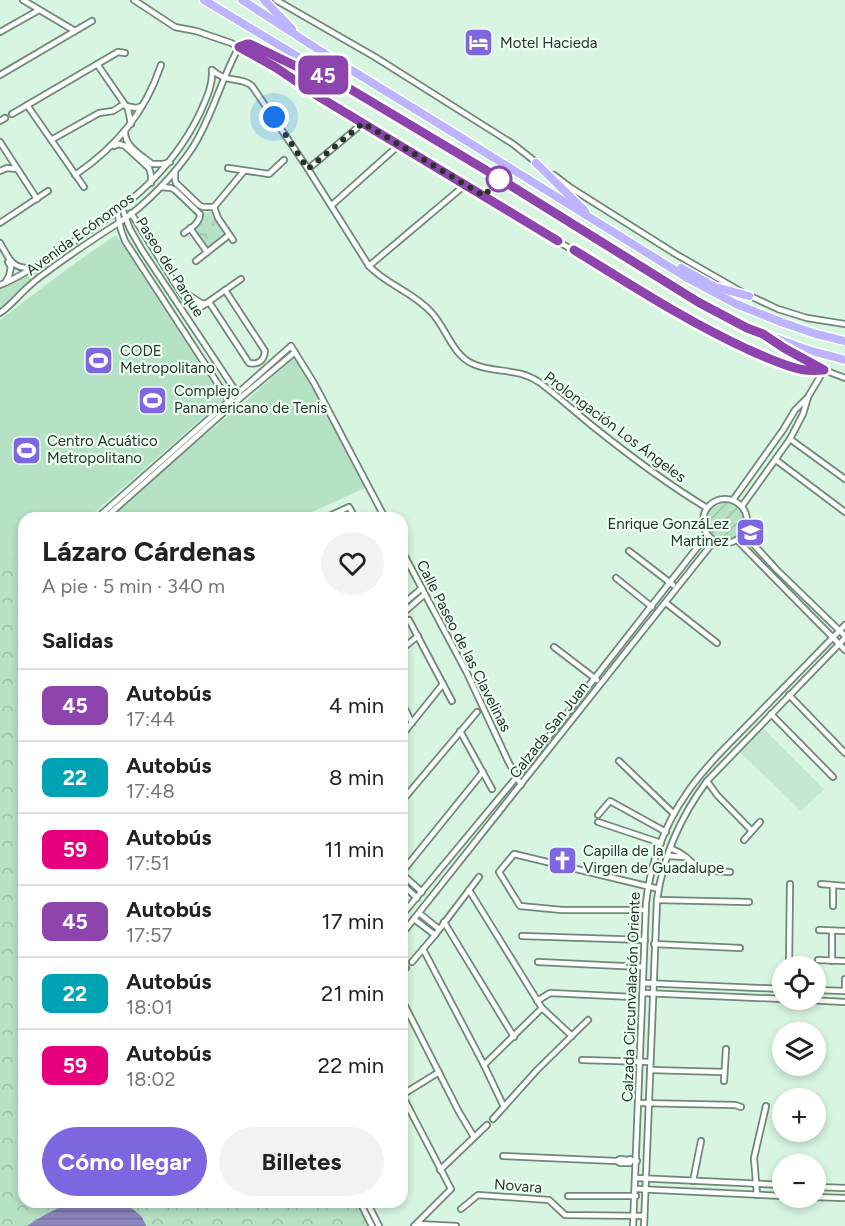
<!DOCTYPE html>
<html lang="es">
<head>
<meta charset="utf-8">
<style>
  :root { --surface:#fff; --page:#f2f2f2; --text:#222; --muted:#767676; --line:#e0e0e0; --accent:#7e66e1 }
  body { margin:0; font-family:Figtree,sans-serif; background:var(--page); color:var(--text); height:100vh; display:flex; flex-direction:column; font-size:22px; white-space:nowrap }
  * { box-sizing:border-box; margin:0 }
  p { font-size:20px; color:var(--muted) }
  .icon { flex:none; width:33px; height:33px; fill:none; stroke:currentColor; stroke-width:2; stroke-linecap:round; stroke-linejoin:round }
  .map { position:relative; flex:1; overflow:hidden }
  .drawer { position:absolute; left:18px; top:512px; width:390px; height:696px; display:flex; flex-direction:column; background:var(--surface); border-radius:18px; box-shadow:0 3px 9px #0003 }
  .drawer>* { flex:none }
  .badge { padding:0 12px; border-radius:9px; font-size:21px; line-height:39px }
  .tools { position:absolute; left:772px; top:956px; display:grid; gap:12px }
  .tools a { display:grid; place-items:center; width:54px; height:54px; border-radius:50%; background:var(--surface); box-shadow:0 3px 9px #0003; font-size:30px }
  .you { position:absolute; width:30px; height:30px; margin:-15px; border:4px solid #fff; border-radius:50%; background:#1a73e8; box-shadow:0 0 0 9px #1a73e833 }
  .map>.badge { position:absolute; translate:-50% -50%; box-shadow:0 0 0 3px #fff }
  h2 { padding:0 24px; font-size:22px; line-height:54px }
  .round { display:grid; place-items:center; flex:none; width:63px; height:63px; border-radius:32px; background:var(--page) }
  .overview { display:flex; align-items:center; justify-content:space-between; height:102px; padding:0 24px }
  h1 { font-size:28px; font-weight:700; line-height:45px }
  .cta { display:flex; gap:12px; margin-top:auto; padding:12px 24px }
  .cta a { flex:1; height:69px; border-radius:36px; background:var(--accent); color:#fff; font-size:24px; font-weight:700; line-height:69px; text-align:center }
  .cta a+a { background:var(--page); color:var(--text) }
  ul { padding:0; list-style:none }
  li { display:flex; align-items:center; gap:18px; height:72px; padding:0 24px; border-top:2px solid var(--line) }
  li div { flex:1 }
  li b { display:block; font-size:22px }
  li em { font-style:normal }
  li .badge { min-width:66px; font-weight:700; text-align:center }
  .map>svg:first-child { display:block }
</style>
</head>
<body>
<div class="map">
<svg width="845" height="1226" viewBox="0 0 845 1226">
  <defs>
    <pattern id="park-crowns" width="20" height="18" patternUnits="userSpaceOnUse" patternTransform="scale(1.5)"><rect width="20" height="18" fill="#b5e1c4"/><path d="M2 6a3 3 0 1 1 6 0M12 15a3 3 0 1 1 6 0" fill="none" stroke="#9cc2a9"/></pattern>
    <pattern id="garden-furrows" width="10" height="10" patternUnits="userSpaceOnUse" patternTransform="scale(1.5)"><rect width="10" height="10" fill="#b5e1c4"/><path d="M-1 1l2-2M0 10L10 0M9 11l2-2" fill="none" stroke="#9cc2a9"/></pattern>
    <pattern id="water-rules" width="6" height="5" patternUnits="userSpaceOnUse" patternTransform="scale(1.5)"><rect width="6" height="5" fill="#8c86bf"/><path d="M0 2.5h6" fill="none" stroke="#726e9b"/></pattern>
  </defs>
  <rect width="100%" height="100%" fill="#d7f5e1"/>
  <path fill="#c4e7d0" d="M763,728L824,789L801,811L740,752Z"/>
  <g fill="#b5e1c4">
    <path d="M116,235L223,400L89,517L24,518V557L0,550V320L71,266Z"/>
    <path d="M79,239L83,244L39,276L0,309V287L32,270Z"/>
    <path d="M297,355L365,488L301,517L109,518L196,442L243,404Z"/>
  </g>
  <g fill="url(#park-crowns)">
    <path d="M212,212V216L226,233L208,249L193,228L201,219L204,213Z"/>
    <path d="M0,550L24,557V1202H357L370,1226H0Z"/>
  </g>
  <circle fill="url(#garden-furrows)" cx="725" cy="521" r="18"/>
  <path fill="url(#water-rules)" d="M77,1202H125L142,1217L146,1226H27C43,1215 59,1206 77,1202Z"/>
  <g fill="none" stroke-linecap="round" stroke-linejoin="round">
    <defs>
      <g id="minor">
        <path d="M23,0L75,31"/>
        <path d="M134,0L175,27L196,31L231,43L254,54L321,98L670,309L727,340L763,356L805,370H824L845,378"/>
        <path d="M276,0L375,57L513,144L537,163"/>
        <path d="M0,32L39,10"/>
        <path d="M97,64L128,109L131,124"/>
        <path d="M212,70C227,84 241,76 252,86L308,169L369,266C387,285 413,292 431,312C446,327 452,355 473,364C496,374 516,367 539,382C558,396 576,413 595,428C630,456 669,485 707,508"/>
        <path d="M0,75L92,21"/>
        <path d="M27,105L84,187"/>
        <path d="M126,106L136,108L142,106"/>
        <path d="M12,114L118,52L125,53"/>
        <path d="M0,121L5,118"/>
        <path d="M125,131C124,146 141,155 152,164H163L170,162"/>
        <path d="M51,140L99,113L113,111L124,104"/>
        <path d="M0,142L37,199"/>
        <path d="M114,146L119,144L125,146L149,168L151,175V183"/>
        <path d="M228,168L269,174L284,160"/>
        <path d="M308,169L363,123"/>
        <path d="M0,171L7,168L17,169"/>
        <path d="M175,171V180L176,183L199,205L203,207H214"/>
        <path d="M75,175C116,147 145,113 161,65"/>
        <path d="M554,175L571,188L674,253L740,291"/>
        <path d="M161,187L171,188L175,190L200,214C200,223 191,228 184,233"/>
        <path d="M332,205L399,145"/>
        <path d="M214,207L244,171"/>
        <path d="M214,207L218,218L233,240"/>
        <path d="M122,208L130,229L142,250L237,393"/>
        <path d="M117,211L121,230L125,241L229,401"/>
        <path d="M131,213L178,288L187,301L194,308L201,307L241,279"/>
        <path d="M0,223L48,191"/>
        <path d="M190,228L207,252"/>
        <path d="M0,243C9,258 11,268 29,268"/>
        <path d="M196,261L229,235"/>
        <path d="M369,266L465,185"/>
        <path d="M6,281L9,276L11,267L8,262"/>
        <path d="M0,285C23,276 43,261 64,248C121,210 169,177 200,113C206,99 213,86 212,70"/>
        <path d="M181,290L201,303L206,304"/>
        <path d="M748,295L778,309L807,318L845,324"/>
        <path d="M209,302L249,363C258,365 264,361 265,351L225,290"/>
        <path d="M0,313C10,306 18,296 27,288C33,282 41,276 48,271C72,253 95,238 120,222C146,205 176,173 193,147C213,115 221,79 239,47"/>
        <path d="M790,439L845,479"/>
        <path d="M776,460L845,512"/>
        <circle cx="725" cy="521" r="22"/>
        <path d="M733,500L783,430L795,410L806,399"/>
        <path d="M742,506L790,439L803,414L808,397L824,370"/>
        <path d="M97,518L291,346L314,383L385,518"/>
        <path d="M105,518L232,405L295,352"/>
        <path d="M325,518L349,507L355,518"/>
        <path d="M743,533L777,570L845,636"/>
        <path d="M737,540L845,650"/>
        <path d="M402,551L467,673L508,761L521,785"/>
        <path d="M629,551L673,585"/>
        <path d="M402,572L403,571"/>
        <path d="M616,578L652,607"/>
        <path d="M666,603L717,643"/>
        <path d="M402,605L422,588"/>
        <path d="M402,614L425,594"/>
        <path d="M409,620L452,701"/>
        <path d="M554,647L597,680"/>
        <path d="M402,649L418,636"/>
        <path d="M789,695L845,753"/>
        <path d="M402,703L412,723"/>
        <path d="M771,714L833,777"/>
        <path d="M460,731L492,789"/>
        <path d="M402,735L443,684"/>
        <path d="M619,761L674,814"/>
        <path d="M707,781L717,795L752,831"/>
        <path d="M402,801L477,712"/>
        <path d="M598,815L610,801L666,832"/>
        <path d="M598,822L661,843"/>
        <path d="M744,840L760,822"/>
        <path d="M670,848C683,853 690,860 699,870L730,872"/>
        <path d="M668,856L685,857"/>
        <path d="M402,872L483,772"/>
        <path d="M402,874L422,892"/>
        <path d="M402,884L417,898"/>
        <path d="M821,884L845,886"/>
        <path d="M469,890L542,1008L572,1036"/>
        <path d="M657,900L749,902"/>
        <path d="M833,906V885"/>
        <path d="M645,910H562L520,906L499,872L514,854L659,889"/>
        <path d="M419,913L439,929"/>
        <path d="M402,915L525,767L707,535"/>
        <path d="M414,919L435,935"/>
        <path d="M444,922L514,1037"/>
        <path d="M819,930L845,931"/>
        <path d="M832,931V961"/>
        <path d="M402,934L714,541"/>
        <path d="M522,936L645,940"/>
        <path d="M654,944L740,948"/>
        <path d="M423,949L484,1065L504,1107"/>
        <path d="M818,960L845,961"/>
        <path d="M412,962L435,935L479,877"/>
        <path d="M538,962L643,967"/>
        <path d="M789,966L790,884"/>
        <path d="M402,972L406,968"/>
        <path d="M845,979V991"/>
        <path d="M643,983L783,989"/>
        <path d="M816,990L845,991"/>
        <path d="M643,993L783,999"/>
        <path d="M787,999L845,1002"/>
        <path d="M402,1000L459,1112L474,1137"/>
        <path d="M537,1001L550,993L633,997"/>
        <path d="M582,1060L650,1062"/>
        <path d="M484,1065L542,1008"/>
        <path d="M650,1070L724,1072"/>
        <path d="M724,1081L726,1049"/>
        <path d="M402,1095L451,1189L414,1226"/>
        <path d="M402,1095L439,1072"/>
        <path d="M639,1103L735,1105L741,1107"/>
        <path d="M493,1119L537,1070L588,1020"/>
        <path d="M503,1156L617,1161L620,1159L637,1161"/>
        <path d="M617,1161L620,1163H630V1159"/>
        <path d="M440,1170L487,1125"/>
        <path d="M636,1178L783,1185"/>
        <path d="M693,1181L701,1141"/>
        <path d="M816,1187L845,1188"/>
        <path d="M636,1189L783,1196"/>
        <path d="M757,1195L754,1158L766,1106"/>
        <path d="M568,1196H636"/>
        <path d="M813,1197L845,1198"/>
        <path d="M360,1202L372,1226"/>
        <path d="M367,1202L379,1226"/>
        <path d="M461,1209L478,1195L549,1200L565,1215L644,1216"/>
        <path d="M417,1224L456,1226"/>
        <path d="M633,1226L646,903C650,865 664,825 687,793C696,779 708,766 720,753L845,625"/>
        <path d="M644,1226L657,900C663,856 681,816 707,781L845,638"/>
      </g>
      <path id="secondary" d="M770,339L784,348L824,370"/>
      <g id="trunk">
        <path d="M204,0L484,169L698,302L747,328L808,350L845,360"/>
        <path d="M242,0L322,52L457,135L689,279L736,304L781,322L816,334L845,341"/>
        <path d="M264,0L292,29"/>
        <path d="M239,47L247,44H250L306,71L322,75"/>
        <path d="M536,163L585,211"/>
        <path d="M681,268L715,287L749,296"/>
      </g>
    </defs>
    <use href="#minor" stroke="#6e8877" stroke-width="8"/>
    <use href="#secondary" stroke="#6e8877" stroke-width="10"/>
    <use href="#trunk" stroke="#fff" stroke-width="11"/>
    <use href="#minor" stroke="#fff" stroke-width="4.5"/>
    <use href="#secondary" stroke="#e6e3fe" stroke-width="7"/>
    <use href="#trunk" stroke="#bcb4fc" stroke-width="8"/>
  </g>
  <g fill="none" stroke-linecap="round" stroke-linejoin="round">
    <defs>
      <path id="line" d="M558,241L321,98L275,67L239,47L247,44H250L306,71L330,77L484,169L698,302L747,328L763,334L784,348L824,370C818,370 811,371 805,370C788,368 766,357 749,350C688,322 631,285 574,250"/>
    </defs>
    <use href="#line" stroke="#fff" stroke-width="14"/>
    <use href="#line" stroke="#8e44ad" stroke-width="9"/>
    <path stroke="#27332b" stroke-width="6" stroke-dasharray="0 10.8" d="M274,117L308,169L363,123L484,196L499,179"/>
  </g>
  <defs>
    <symbol id="hotel-square" viewBox="-11 -11 22 22"><rect x="-9" y="-9" width="18" height="18" rx="4" fill="#7e66e1" stroke="#edfff3"/><path d="M-6-4.5h1.5V1H6V5H4.5V3h-9V5H-6ZM-4 0a1.8 1.8 0 1 1 3.6 0ZM.5 0V-2.5h3Q6-2.5 6 0Z" fill="#fff"/></symbol>
    <symbol id="stadium-square" viewBox="-11 -11 22 22"><rect x="-9" y="-9" width="18" height="18" rx="4" fill="#7e66e1" stroke="#edfff3"/><path d="M0-5a6.5 5 0 1 0 0 10a6.5 5 0 1 0 0-10ZM-3.5-1.8h7v3.6h-7Z" fill="#fff"/></symbol>
    <symbol id="school-square" viewBox="-11 -11 22 22"><rect x="-9" y="-9" width="18" height="18" rx="4" fill="#7e66e1" stroke="#edfff3"/><path d="M0-5L7-2L0 1L-7-2ZM-4 1L0 2.5L4 1V4Q0 6-4 4Z" fill="#fff"/></symbol>
    <symbol id="church-square" viewBox="-11 -11 22 22"><rect x="-9" y="-9" width="18" height="18" rx="4" fill="#7e66e1" stroke="#edfff3"/><path d="M-1.2-6h2.4v3.5h3.3v2.4h-3.3V6h-2.4V-.1h-3.3v-2.4h3.3Z" fill="#fff"/></symbol>
  </defs>
  <g fill-rule="evenodd">
    <use href="#hotel-square" x="462" y="26" width="33" height="33"/>
    <use href="#stadium-square" x="82" y="344" width="33" height="33"/>
    <use href="#stadium-square" x="136" y="384" width="33" height="33"/>
    <use href="#stadium-square" x="10" y="434" width="33" height="33"/>
    <use href="#school-square" x="734" y="516" width="33" height="33"/>
    <use href="#church-square" x="546" y="844" width="33" height="33"/>
  </g>
  <circle fill="#fff" stroke="#8e44ad" stroke-width="3" cx="499" cy="179" r="12"/>
  <g text-anchor="middle" stroke-width="4.5" stroke-linejoin="round" paint-order="stroke">
    <g font-size="15" fill="#27332b" stroke="#edfff3" text-anchor="start">
      <text x="500" y="48">Motel Hacieda</text>
      <text x="120" y="356">CODE<tspan x="120" dy="17">Metropolitano</tspan></text>
      <text x="174" y="396">Complejo<tspan x="174" dy="17">Panamericano de Tenis</tspan></text>
      <text x="47" y="446">Centro Acuático<tspan x="47" dy="17">Metropolitano</tspan></text>
      <text x="729" y="529" text-anchor="end">Enrique GonzáLez<tspan x="729" dy="17">Martinez</tspan></text>
      <text x="583" y="856">Capilla de la<tspan x="583" dy="17">Virgen de Guadalupe</tspan></text>
    </g>
    <g font-size="15" fill="#27332b" stroke="#edfff3">
      <text transform="translate(80 234) rotate(-36)" y="5">Avenida Ecónomos</text>
      <text transform="translate(170 267) rotate(58)" y="5">Paseo del Parque</text>
      <text transform="translate(615 427) rotate(37)" y="5">Prolongación Los Ángeles</text>
      <text transform="translate(464 646) rotate(63)" y="5">Calle Paseo de las Clavelinas</text>
      <text transform="translate(549 730) rotate(-52)" y="5">Calzada San Juan</text>
      <text transform="translate(631 997) rotate(-88)" y="5">Calzada Circunvalación Oriente</text>
      <text transform="translate(518 1186) rotate(4)" y="5">Novara</text>
    </g>
  </g>
</svg>
<div class="tools">
<a><svg class="icon" aria-label="locate" viewBox="0 0 24 24"><circle cx="12" cy="12" r="6"/><path d="M12 2v4M12 18v4M2 12h4M18 12h4"/></svg></a>
<a><svg class="icon" aria-label="layers" viewBox="0 0 24 24"><path d="M12 4l9 5-9 5-9-5zM3 14l9 5 9-5"/></svg></a>
<a>+</a>
<a>−</a>
</div>
<div class="you" style="left:274px;top:117px"></div>
<b class="badge" style="left:323px;top:75px;background:#8e44ad;color:#fff">45</b>
<section class="drawer">
<div class="overview"><div><h1>Lázaro Cárdenas</h1><p>A pie · 5 min · 340 m</p></div><a class="round"><svg class="icon" aria-label="heart" viewBox="0 0 24 24"><path d="M12 20l-8-8c-3-5 5-10 8-4 3-6 11-1 8 4z"/></svg></a></div>
<h2>Salidas</h2>
<ul>
<li><span class="badge" style="background:#8e44ad;color:#fff">45</span><div><b>Autobús</b><p>17:44</p></div><em>4 min</em></li>
<li><span class="badge" style="background:#00a3b4;color:#fff">22</span><div><b>Autobús</b><p>17:48</p></div><em>8 min</em></li>
<li><span class="badge" style="background:#e6007e;color:#fff">59</span><div><b>Autobús</b><p>17:51</p></div><em>11 min</em></li>
<li><span class="badge" style="background:#8e44ad;color:#fff">45</span><div><b>Autobús</b><p>17:57</p></div><em>17 min</em></li>
<li><span class="badge" style="background:#00a3b4;color:#fff">22</span><div><b>Autobús</b><p>18:01</p></div><em>21 min</em></li>
<li><span class="badge" style="background:#e6007e;color:#fff">59</span><div><b>Autobús</b><p>18:02</p></div><em>22 min</em></li>
</ul>
<div class="cta"><a>Cómo llegar</a><a>Billetes</a></div>
</section>
</div>
</body>
</html>
